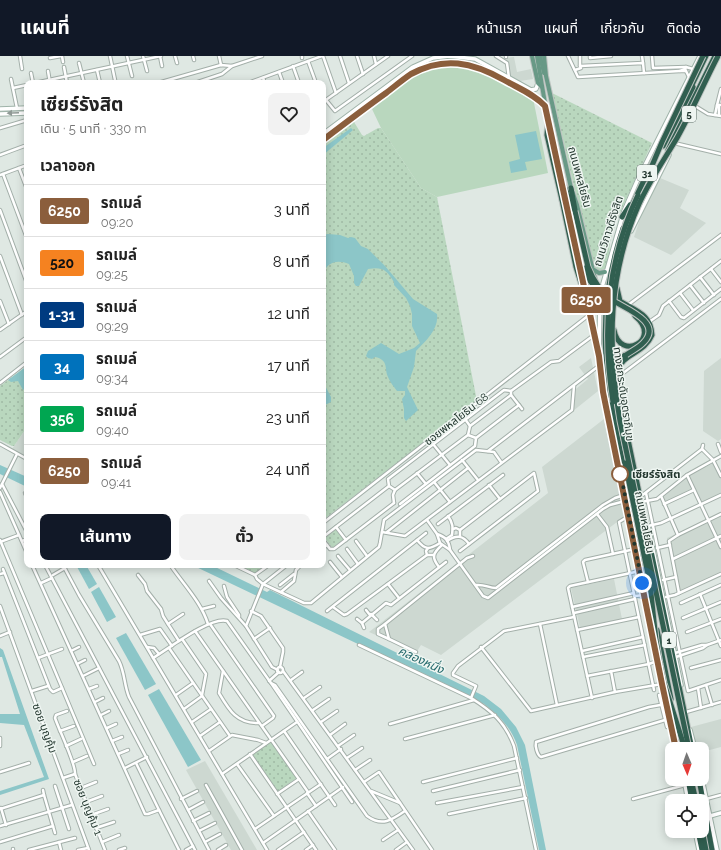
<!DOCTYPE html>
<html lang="th">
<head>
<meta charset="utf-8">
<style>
  :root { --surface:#fff; --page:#f2f2f2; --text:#222; --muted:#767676; --line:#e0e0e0; --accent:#111827 }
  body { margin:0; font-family:Raleway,"Noto Sans Thai",sans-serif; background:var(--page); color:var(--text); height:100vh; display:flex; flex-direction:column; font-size:15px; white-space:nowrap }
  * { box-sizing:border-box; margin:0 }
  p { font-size:13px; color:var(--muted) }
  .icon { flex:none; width:22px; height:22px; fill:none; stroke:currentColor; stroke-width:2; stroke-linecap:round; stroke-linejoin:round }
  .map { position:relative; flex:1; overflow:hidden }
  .details { position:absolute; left:24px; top:24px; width:302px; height:488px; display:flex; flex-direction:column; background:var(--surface); border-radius:8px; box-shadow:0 2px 10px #0003 }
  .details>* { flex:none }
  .badge { padding:0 8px; border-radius:3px; font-size:14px; line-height:26px }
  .needle { width:26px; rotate:178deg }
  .fabs { position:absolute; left:665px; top:686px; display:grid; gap:8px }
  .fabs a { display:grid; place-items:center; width:44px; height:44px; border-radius:8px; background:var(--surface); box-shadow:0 2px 10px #0003; font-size:20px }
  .you { position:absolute; width:20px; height:20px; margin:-10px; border:3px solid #fff; border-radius:50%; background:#1a73e8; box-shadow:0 0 0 6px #1a73e833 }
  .map>.badge { position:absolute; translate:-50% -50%; box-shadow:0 0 0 2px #fff }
  h2 { padding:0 16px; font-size:15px; line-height:36px }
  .round { display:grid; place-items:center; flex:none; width:42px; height:42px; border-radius:8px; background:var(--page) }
  .overview { display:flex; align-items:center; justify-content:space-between; height:68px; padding:0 16px }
  h1 { font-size:19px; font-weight:700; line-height:30px }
  .cta { display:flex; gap:8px; margin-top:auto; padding:8px 16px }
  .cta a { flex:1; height:46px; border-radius:8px; background:var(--accent); color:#fff; font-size:16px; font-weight:700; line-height:46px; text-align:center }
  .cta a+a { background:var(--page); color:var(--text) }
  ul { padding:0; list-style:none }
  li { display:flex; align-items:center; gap:12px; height:52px; padding:0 16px; border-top:1px solid var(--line) }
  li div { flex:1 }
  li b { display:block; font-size:15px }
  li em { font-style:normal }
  li .badge { min-width:44px; font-weight:700; text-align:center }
  header { display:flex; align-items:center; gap:24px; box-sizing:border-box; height:56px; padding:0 20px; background:var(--accent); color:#fff }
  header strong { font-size:19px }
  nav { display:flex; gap:22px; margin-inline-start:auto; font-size:14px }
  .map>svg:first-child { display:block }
</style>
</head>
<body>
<header>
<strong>แผนที่</strong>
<nav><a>หน้าแรก</a><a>แผนที่</a><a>เกี่ยวกับ</a><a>ติดต่อ</a></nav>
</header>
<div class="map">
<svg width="721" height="794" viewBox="0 0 721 794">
  <defs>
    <pattern id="grass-dots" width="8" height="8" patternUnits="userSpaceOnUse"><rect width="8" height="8" fill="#b9d7be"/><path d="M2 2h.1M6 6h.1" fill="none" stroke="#9fb9a4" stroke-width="1.8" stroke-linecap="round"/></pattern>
  </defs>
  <rect width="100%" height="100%" fill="#dfe8e3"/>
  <g fill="#cdd8d1">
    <path d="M514,1L517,16L531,13L533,23L520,25L510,20L506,2Z"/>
    <path d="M660,122L689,134L680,152L706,167L671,199L634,181L640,163Z"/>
    <path d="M591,302L598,335L573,355L576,333L588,323L579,311Z"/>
    <path d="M721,302V383L718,385L703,375L704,315Z"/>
    <path d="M604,363L625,460L441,599L421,589L416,597L369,576L548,437L542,411Z"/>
    <path d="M27,371V401L12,393Z"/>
    <path d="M714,407L721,422V438L702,447L695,433L665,446L662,441L692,417Z"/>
    <path d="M721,457V519L678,539L667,482Z"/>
    <path d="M614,523L622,563L580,572L571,532Z"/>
    <path d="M721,663V691L702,696V693H696L691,671Z"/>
    <path d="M205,705L257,794H231L186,714Z"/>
  </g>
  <g fill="url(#grass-dots)">
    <path d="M552,37L652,87L617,163L610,186L608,208L603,217L597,216L593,211Z"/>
    <path d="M353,66H354L362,79L364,80L378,72H381L421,132L437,141L477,345L323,464V88Z"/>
    <path d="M27,310V371L14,390H12L0,384V330Z"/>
    <path d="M336,473L344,483L332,492L325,482Z"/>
    <path d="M238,509H266L254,518Z"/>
    <path d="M271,684L298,721L277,736L251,699Z"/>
  </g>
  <path fill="#b9d7be" d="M452,8L462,9L482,15L534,44V47L548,117L437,141L421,132L381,72L372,53C398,33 419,11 452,8Z"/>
  <g fill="#8cc6c8">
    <path d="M351,72L353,74L323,99V92Z"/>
    <path d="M536,75L542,103L525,106L527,114L511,117L509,106L520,103L515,79Z"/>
    <path d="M328,178L340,179L348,182L351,181L355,182L361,190L368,193L385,210L413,243L437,258C439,273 426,285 416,295L414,311L407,331L418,354L406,365L404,362V353L402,343L405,339V335H397C394,331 390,326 388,321C384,312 389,304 375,301L372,303L368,302L366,300L368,295L381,287L399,298L414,292L420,287L412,270V258L410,250L406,242L394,229V226C386,213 382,211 368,213L359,230H356L354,227V220L349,208C337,203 327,206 323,218V179Z"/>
    <path d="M27,310L26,331L23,334L18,325L11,326L8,324Z"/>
    <path d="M323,326L331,341V346L323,350Z"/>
    <path d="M0,409L27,421V431L0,418Z"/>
    <path d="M76,509H86L97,528L89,533Z"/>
    <path d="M192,509H211L267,536L270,534L484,640L501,653L516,671L525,689L546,794H539L517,689C511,671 499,660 484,648Z"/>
    <path d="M99,531L116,561L107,566L91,536Z"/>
    <path d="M126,577L156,628L145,634L116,582Z"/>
    <path d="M0,592L3,594L49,723L0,739V735L44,721L24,669L0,667V658H20L2,601H0Z"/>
    <path d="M159,633L201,704L188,711L148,639Z"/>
  </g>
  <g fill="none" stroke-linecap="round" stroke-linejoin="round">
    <defs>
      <g id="street">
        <path d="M20,0L22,13"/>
        <path d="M62,0L63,6"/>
        <path d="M110,0L115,24"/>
        <path d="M127,0L132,20"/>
        <path d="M143,0L147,15"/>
        <path d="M160,0L162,10"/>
        <path d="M175,0L177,7"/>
        <path d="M193,0L194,4"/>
        <path d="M219,0L221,9"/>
        <path d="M302,0V2"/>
        <path d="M323,0L336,37"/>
        <path d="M340,0L349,27"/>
        <path d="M357,0L363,18"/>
        <path d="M374,0L376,8"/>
        <path d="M496,0L507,7L509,22"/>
        <path d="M506,0V1"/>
        <path d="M568,0L578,21L680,15"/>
        <path d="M580,0V10"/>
        <path d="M590,0V2L611,0"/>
        <path d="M642,0L643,7"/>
        <path d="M652,0L653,12L686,11"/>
        <path d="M50,2L61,0"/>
        <path d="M308,5L316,27"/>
        <path d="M79,7L84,27"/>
        <path d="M293,10L299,27"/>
        <path d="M64,11L67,27"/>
        <path d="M685,13L680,15H686"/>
        <path d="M97,14L100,27"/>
        <path d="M575,14L581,12L580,10L643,7L644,17"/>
        <path d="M48,15L50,27"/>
        <path d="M279,16L283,27"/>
        <path d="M31,17L33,27"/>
        <path d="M689,21L685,13L686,11L693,13"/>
        <path d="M263,22L265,27"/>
        <path d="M11,23L17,52"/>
        <path d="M35,27L161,0"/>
        <path d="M158,27L221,9L232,10"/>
        <path d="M195,27L222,18L232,10L262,0"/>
        <path d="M248,27L322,0"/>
        <path d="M13,32L27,29"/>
        <path d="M721,33L717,49H721"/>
        <path d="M326,44L335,55L412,0"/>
        <path d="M323,46L388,0"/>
        <path d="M695,50L708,58L721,60"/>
        <path d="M715,59L717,49L719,51V59"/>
        <path d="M0,72L27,64"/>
        <path d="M674,87L721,98"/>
        <path d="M0,99L27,89"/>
        <path d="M19,112L27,133"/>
        <path d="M3,118L27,182"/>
        <path d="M0,119L27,109"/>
        <path d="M0,154L27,227"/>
        <path d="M0,200L22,259"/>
        <path d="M711,213L721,226"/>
        <path d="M700,221L714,239"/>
        <path d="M690,229L704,247"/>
        <path d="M680,237L693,254"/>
        <path d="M0,245L9,268"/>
        <path d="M669,245L681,261L684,262L721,233"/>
        <path d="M628,249L721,179"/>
        <path d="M649,266L659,259L663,250L721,205"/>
        <path d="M0,274L27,255"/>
        <path d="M0,301L27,281"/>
        <path d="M618,321L721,243"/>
        <path d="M0,327L27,306"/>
        <path d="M511,339L522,353"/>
        <path d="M470,370L511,339V335L551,306L559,305L594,279"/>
        <path d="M476,382L519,349"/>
        <path d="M0,388L27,403"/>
        <path d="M433,388L450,409"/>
        <path d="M718,388L721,396"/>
        <path d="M702,393L703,389"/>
        <path d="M488,395L600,309"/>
        <path d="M462,404L478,424"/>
        <path d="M417,417L426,428"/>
        <path d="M687,419L721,491"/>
        <path d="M434,426L450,446"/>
        <path d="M2,428L27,476"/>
        <path d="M489,429L500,443"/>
        <path d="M0,432L17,398"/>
        <path d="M395,434L389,430L388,423L504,334L511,335"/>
        <path d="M0,436L27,497"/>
        <path d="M25,437L27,441"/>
        <path d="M646,437L688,635L721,624"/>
        <path d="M661,440L678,479"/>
        <path d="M640,441L702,393L713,404L721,420"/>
        <path d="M641,446L657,443L687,419L721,400"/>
        <path d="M394,447L393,439L395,434L468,379L470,370L465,363"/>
        <path d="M400,448L475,390L476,382L468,379"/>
        <path d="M664,448L694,434"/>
        <path d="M597,458L607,471L613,498"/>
        <path d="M629,460L619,466L654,634"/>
        <path d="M427,464L437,478L440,487L450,494L483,540L488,542L603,453L610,449L625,445"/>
        <path d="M323,467L589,259"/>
        <path d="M438,468L503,419"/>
        <path d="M648,470L661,467L721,439"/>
        <path d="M336,471L346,484"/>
        <path d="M453,473L456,472L460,474V480"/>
        <path d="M382,476L405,480L572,354L574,330"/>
        <path d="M387,476L468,412"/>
        <path d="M437,478C446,481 449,485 450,494"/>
        <path d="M323,481L389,430"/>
        <path d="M446,483L452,479C453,471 453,467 448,460"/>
        <path d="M0,484L94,708"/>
        <path d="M323,484L330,493H334L394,447"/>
        <path d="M417,484C425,494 429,494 440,487"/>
        <path d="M22,485L27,483"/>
        <path d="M356,485L367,500"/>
        <path d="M447,485C456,479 463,479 469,488"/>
        <path d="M0,486L19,479"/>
        <path d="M323,492L327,489"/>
        <path d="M428,492L426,495L427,499H434"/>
        <path d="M657,492L670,489"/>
        <path d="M347,493L358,508"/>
        <path d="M460,495L538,435L534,417L460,474"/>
        <path d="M338,500L350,514"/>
        <path d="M673,503L721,480"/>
        <path d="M330,506L342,521"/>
        <path d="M32,509L145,758H148L159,754L179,794"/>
        <path d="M45,509L195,794"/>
        <path d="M63,509L79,539L119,605C125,617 124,629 129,641L209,794"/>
        <path d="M98,509L267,794"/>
        <path d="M168,509L171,510C184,529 201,546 208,568"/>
        <path d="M234,509L255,519L257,523L263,528L304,547H311L379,491L380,487L384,464L476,394L494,396L501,406"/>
        <path d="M439,511C431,501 433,497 442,489"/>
        <path d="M3,513L50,633L53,636L62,632"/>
        <path d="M0,518L4,517"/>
        <path d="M53,519L65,512"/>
        <path d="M138,519L145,528L147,535L161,553L163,560L168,568"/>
        <path d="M255,519L269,509"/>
        <path d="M663,524L676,521"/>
        <path d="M209,525L221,542L246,570"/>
        <path d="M588,526L583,506L585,504L635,493"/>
        <path d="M41,527L52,522"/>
        <path d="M388,528L399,542"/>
        <path d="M280,529L294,518"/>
        <path d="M476,529C485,528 488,532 496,532L603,449L615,442L624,439"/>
        <path d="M224,530L227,541L239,559V561"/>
        <path d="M281,536L294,525L296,514L301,509"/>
        <path d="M679,537L669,485L678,479L721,458"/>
        <path d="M700,538L721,590"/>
        <path d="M635,540L644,539"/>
        <path d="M666,541L675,539L721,518"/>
        <path d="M681,547L721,529"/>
        <path d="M0,550L89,794"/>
        <path d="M333,551L344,559L347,558L427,499"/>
        <path d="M572,551L634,537"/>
        <path d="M202,553L214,550"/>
        <path d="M366,554L370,559"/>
        <path d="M251,555L261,560L283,592V596L280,611"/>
        <path d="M327,555L426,477"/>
        <path d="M574,557L635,543"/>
        <path d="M371,558L377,564"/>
        <path d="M683,562L721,546"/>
        <path d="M357,563L362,567L386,547L391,549L446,506"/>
        <path d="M362,567L364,572"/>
        <path d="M210,568L274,660L273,662L262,670"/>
        <path d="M385,568L378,573V578L389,583"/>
        <path d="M540,568L557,649"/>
        <path d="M577,574L639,561"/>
        <path d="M195,575L308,736"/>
        <path d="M687,576L721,563"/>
        <path d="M140,579L160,573L172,590"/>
        <path d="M0,580L10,576"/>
        <path d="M182,583L206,618L202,639"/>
        <path d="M254,583L270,572"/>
        <path d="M179,585L168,568L183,558"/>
        <path d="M359,589L471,642C492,655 505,666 514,690L536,794"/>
        <path d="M147,591L154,592L159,598"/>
        <path d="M481,591L531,655L615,636L662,628"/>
        <path d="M169,592L230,680"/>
        <path d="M71,595L79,591"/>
        <path d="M582,595L643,581"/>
        <path d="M416,596L389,583L385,568L467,502L473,500"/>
        <path d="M675,597L702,589H707"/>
        <path d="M583,601L645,589"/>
        <path d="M676,601L703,592L707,589L721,584"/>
        <path d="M38,602L62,593"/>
        <path d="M153,602C168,593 211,560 227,565L271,627L352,746"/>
        <path d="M77,608L85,604"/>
        <circle cx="280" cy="614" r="3"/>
        <path d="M691,612L721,604"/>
        <path d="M278,614L272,611L246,570L263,528L287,509"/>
        <path d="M223,615L219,637C229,654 237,668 259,667"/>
        <path d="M283,615L413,794"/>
        <path d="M611,615L615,636"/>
        <path d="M83,620L99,612"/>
        <path d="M587,620L649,608L657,605"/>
        <path d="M291,624L302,616"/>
        <path d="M269,625L279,616"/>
        <path d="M271,627L275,629L367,760C382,771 392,764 405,755"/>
        <path d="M706,629L712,649"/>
        <path d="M698,632L701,652"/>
        <path d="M89,633L97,630"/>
        <path d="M32,635L48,630"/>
        <path d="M176,639L193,627"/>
        <path d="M659,639L667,671"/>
        <path d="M304,642L320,631"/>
        <path d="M471,642L476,630L453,619V617L458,610L504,575L574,561"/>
        <path d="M592,642L568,532L570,530L640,515"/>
        <path d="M95,646L103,642"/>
        <path d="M666,648L649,651L536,686C535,690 537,699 541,701L665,664L670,665"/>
        <path d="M184,653L202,640"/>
        <path d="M313,654L329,643"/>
        <path d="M67,655L56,659L55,662C59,674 76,708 75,718"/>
        <path d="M686,656L721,646"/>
        <path d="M101,659L109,655"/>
        <path d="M192,666L211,653"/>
        <path d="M321,666L337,655"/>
        <path d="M390,668L474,644"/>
        <path d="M107,672L116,668"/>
        <path d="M60,675L74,670"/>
        <path d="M284,675L335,749"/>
        <path d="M330,679L345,668"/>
        <path d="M200,680L220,666"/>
        <path d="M0,682V690"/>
        <path d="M405,683L495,659"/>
        <path d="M112,685L122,681"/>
        <path d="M66,690L81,683"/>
        <path d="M338,690L354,679"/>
        <path d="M209,695L232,679L258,684L266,687"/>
        <path d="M118,698L128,694"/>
        <path d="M250,698L316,794"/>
        <path d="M347,702L362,692"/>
        <path d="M327,703L341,693"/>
        <path d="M73,706L87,700"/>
        <path d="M136,707L159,754"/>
        <path d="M237,708L274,760"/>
        <path d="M125,712L147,701"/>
        <path d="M355,714L370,704"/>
        <path d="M0,716L29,707"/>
        <path d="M222,718L297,666"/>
        <path d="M63,722L75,718L105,794"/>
        <path d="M364,726L379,716L432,794"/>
        <path d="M423,726L517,702"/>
        <path d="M206,729L242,794"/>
        <path d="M55,730L69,773"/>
        <path d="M81,732L96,726"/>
        <path d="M43,734L44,739"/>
        <path d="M371,735L400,747"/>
        <path d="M433,735L520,714"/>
        <path d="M307,737L316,750"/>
        <path d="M277,738L299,723"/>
        <path d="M181,743L197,735"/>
        <path d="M633,743L685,729"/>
        <path d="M706,743L721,739"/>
        <path d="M86,746L102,740"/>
        <path d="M437,747L523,731"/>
        <path d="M1,752L6,769"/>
        <path d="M0,753L44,739L53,770L0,786"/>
        <path d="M188,754L203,746"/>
        <path d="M308,755L335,794"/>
        <path d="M449,758L526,742"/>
        <path d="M91,759L108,753"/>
        <path d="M193,765L209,757"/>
        <path d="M0,770L72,749"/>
        <path d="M53,770L55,777"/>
        <path d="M96,772L114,766"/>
        <path d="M255,773L321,728"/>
        <path d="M199,775L215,767"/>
        <path d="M383,784L398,774"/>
        <path d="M59,786L61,794"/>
        <path d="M102,786L119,779"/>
        <path d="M205,786L220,778"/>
        <path d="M263,787L343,731"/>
        <path d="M13,793V794"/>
        <path d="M29,794L75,782"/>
        <path d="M78,794L88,792"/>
        <path d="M119,794L125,792"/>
        <path d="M186,794L193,790"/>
        <path d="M218,794L226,789"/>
        <path d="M278,794L304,776"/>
        <path d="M306,794L313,789"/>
        <path d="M396,794L407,786"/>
      </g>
      <g id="secondary">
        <path d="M0,53L27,52"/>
        <path d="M0,58L27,57"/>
        <path d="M323,78L413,11L433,2L449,0L475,3L531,34L536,33L538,27"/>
        <path d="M323,84L410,18L428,9L438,6L453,5L463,6L481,12L537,43L545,50"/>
        <path d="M631,175L669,99"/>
        <path d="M648,470L681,629"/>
        <path d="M638,506L603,336L599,300L600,238L624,155L638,123L700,0"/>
        <path d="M639,512L655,592"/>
        <path d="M661,624L676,693"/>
        <path d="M690,674L695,693"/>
        <path d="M684,723L688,745"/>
        <path d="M702,723L717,794"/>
        <path d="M710,760L721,757"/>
        <path d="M695,775L699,794"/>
      </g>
      <g id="primary">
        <path d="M532,0L538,27L542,31"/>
        <path d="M537,0L548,65L599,300"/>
        <path d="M540,0L544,17"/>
        <path d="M544,0L546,20L571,132L577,149L596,227L591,230L583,224"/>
        <path d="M594,214L599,217L605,216"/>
      </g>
      <g id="highway">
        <path d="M690,33L706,0"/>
        <path d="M548,65L547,79L562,144"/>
        <path d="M663,90L693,31"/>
        <path d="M668,94L715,0"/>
        <path d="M562,125L567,137L572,155"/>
        <path d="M571,132L575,154"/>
        <path d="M630,153L652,108"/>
        <path d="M622,161L630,149"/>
        <path d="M623,172C594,257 605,326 624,412"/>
        <path d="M614,274C620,307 663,283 635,260"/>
        <path d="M617,315C623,297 644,298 652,279C651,258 636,255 620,245L617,232"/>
        <path d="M618,335L692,693"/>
        <path d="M618,335C619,322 612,308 625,299"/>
        <path d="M630,445L649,535"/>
        <path d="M638,504L642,515"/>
        <path d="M657,574L671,643"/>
        <path d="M678,678L681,693"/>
        <path d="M688,723L692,745"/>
        <path d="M691,723L696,745"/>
        <path d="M699,723L712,794"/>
        <path d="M702,774L706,794"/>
        <path d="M698,775L702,794"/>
      </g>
    </defs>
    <use href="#street" stroke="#a3afa9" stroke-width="4.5"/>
    <use href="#secondary" stroke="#9fb3a9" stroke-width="5.5"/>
    <use href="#primary" stroke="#bdc3c0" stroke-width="6"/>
    <use href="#highway" stroke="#bdc3c0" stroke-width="7"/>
    <use href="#street" stroke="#fff" stroke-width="2.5"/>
    <use href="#secondary" stroke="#fff" stroke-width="3.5"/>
    <use href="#primary" stroke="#689986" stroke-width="4"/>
    <use href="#highway" stroke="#315f50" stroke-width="5"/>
    <defs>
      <g id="highway-bridge">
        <path d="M651,112L662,86L703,0"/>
        <path d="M562,144L576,211L581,227L595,240L611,247"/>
        <path d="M575,155L588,211C593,224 601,236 612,244C624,252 663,266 644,286C639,292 631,295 626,299"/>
        <path d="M585,212L590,225L599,236"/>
        <path d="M613,346C602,276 607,204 638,139"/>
        <path d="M625,407L650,528L656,584L660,608L664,627L685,693"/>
        <path d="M689,693L620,365C607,290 608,218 639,148C650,124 664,104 677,82C692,55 704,27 718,0"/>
      </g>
    </defs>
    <use href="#highway-bridge" stroke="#bdc3c0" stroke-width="7" stroke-linecap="butt"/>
    <use href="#highway-bridge" stroke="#315f50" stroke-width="5"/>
  </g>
  <defs><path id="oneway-solid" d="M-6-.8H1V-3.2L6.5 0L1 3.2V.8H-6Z"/></defs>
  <use fill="#909a96" href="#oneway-solid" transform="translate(13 57) rotate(178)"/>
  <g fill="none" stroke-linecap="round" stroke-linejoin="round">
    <defs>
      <path id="line" d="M323,84C344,68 365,52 386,37C394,31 402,24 411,18C444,0 472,6 504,24C518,32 534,38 545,50L599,300L603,336L662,628L676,693"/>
    </defs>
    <use href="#line" stroke="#fff" stroke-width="9"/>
    <use href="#line" stroke="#8b5e3c" stroke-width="6"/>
    <path stroke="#22362e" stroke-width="4" stroke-dasharray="0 7.2" d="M620,418V414L642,527"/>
  </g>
  <circle fill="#fff" stroke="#8b5e3c" stroke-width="2" cx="620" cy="418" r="8"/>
  <g text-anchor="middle" stroke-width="3" stroke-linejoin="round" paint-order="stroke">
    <g fill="#eef5f1" stroke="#5f6f68" stroke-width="1">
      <rect x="682" y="50" width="14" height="16" rx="3"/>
      <rect x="637" y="109" width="20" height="16" rx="3"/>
      <rect x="662" y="576" width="14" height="16" rx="3"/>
    </g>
    <g font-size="10" font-weight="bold" fill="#22362e">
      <text x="689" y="62">5</text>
      <text x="647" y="121">31</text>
      <text x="669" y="588">1</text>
    </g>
    <g font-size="11" fill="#22362e" stroke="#eef5f1">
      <text transform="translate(580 121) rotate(75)" y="4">ถนนพหลโยธิน</text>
      <text transform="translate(608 175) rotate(-72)" y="4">ถนนวิภาวดีรังสิต</text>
      <text transform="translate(624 338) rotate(82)" y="4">ทางยกระดับอุตราภิมุข</text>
      <text transform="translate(456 363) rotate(-38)" y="4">ซอยพหลโยธิน 68</text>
      <text transform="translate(645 466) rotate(79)" y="4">ถนนพหลโยธิน</text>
      <text transform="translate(45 672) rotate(70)" y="4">ซอย บุญคุ้ม</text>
      <text transform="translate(88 751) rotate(68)" y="4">ซอย บุญคุ้ม 1</text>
    </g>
    <g font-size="11" font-weight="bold" fill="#22362e" stroke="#eef5f1" text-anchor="start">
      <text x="632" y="422">เซียร์รังสิต</text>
    </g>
    <g font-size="12" font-style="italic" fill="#23686b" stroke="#eef5f1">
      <text transform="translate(421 604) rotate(25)" y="4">คลองหนึ่ง</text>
    </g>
  </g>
</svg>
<div class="fabs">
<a><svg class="needle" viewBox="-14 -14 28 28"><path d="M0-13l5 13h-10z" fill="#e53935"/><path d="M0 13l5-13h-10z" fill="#767676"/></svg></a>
<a><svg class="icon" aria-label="locate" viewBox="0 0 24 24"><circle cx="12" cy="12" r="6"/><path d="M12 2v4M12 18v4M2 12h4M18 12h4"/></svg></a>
</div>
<div class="you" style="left:642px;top:527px"></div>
<b class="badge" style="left:586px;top:244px;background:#8b5e3c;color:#fff">6250</b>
<section class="details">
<div class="overview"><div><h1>เซียร์รังสิต</h1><p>เดิน · 5 นาที · 330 m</p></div><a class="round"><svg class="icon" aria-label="heart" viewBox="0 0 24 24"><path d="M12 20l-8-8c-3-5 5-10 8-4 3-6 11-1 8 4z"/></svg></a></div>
<h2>เวลาออก</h2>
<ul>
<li><span class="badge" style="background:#8b5e3c;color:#fff">6250</span><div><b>รถเมล์</b><p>09:20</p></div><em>3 นาที</em></li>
<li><span class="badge" style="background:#f58220;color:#111">520</span><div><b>รถเมล์</b><p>09:25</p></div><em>8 นาที</em></li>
<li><span class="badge" style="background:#003b80;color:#fff">1-31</span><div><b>รถเมล์</b><p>09:29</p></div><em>12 นาที</em></li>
<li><span class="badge" style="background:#0072bc;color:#fff">34</span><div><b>รถเมล์</b><p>09:34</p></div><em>17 นาที</em></li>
<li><span class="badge" style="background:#00a651;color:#fff">356</span><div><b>รถเมล์</b><p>09:40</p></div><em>23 นาที</em></li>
<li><span class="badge" style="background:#8b5e3c;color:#fff">6250</span><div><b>รถเมล์</b><p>09:41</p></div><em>24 นาที</em></li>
</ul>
<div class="cta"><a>เส้นทาง</a><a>ตั๋ว</a></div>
</section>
</div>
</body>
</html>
